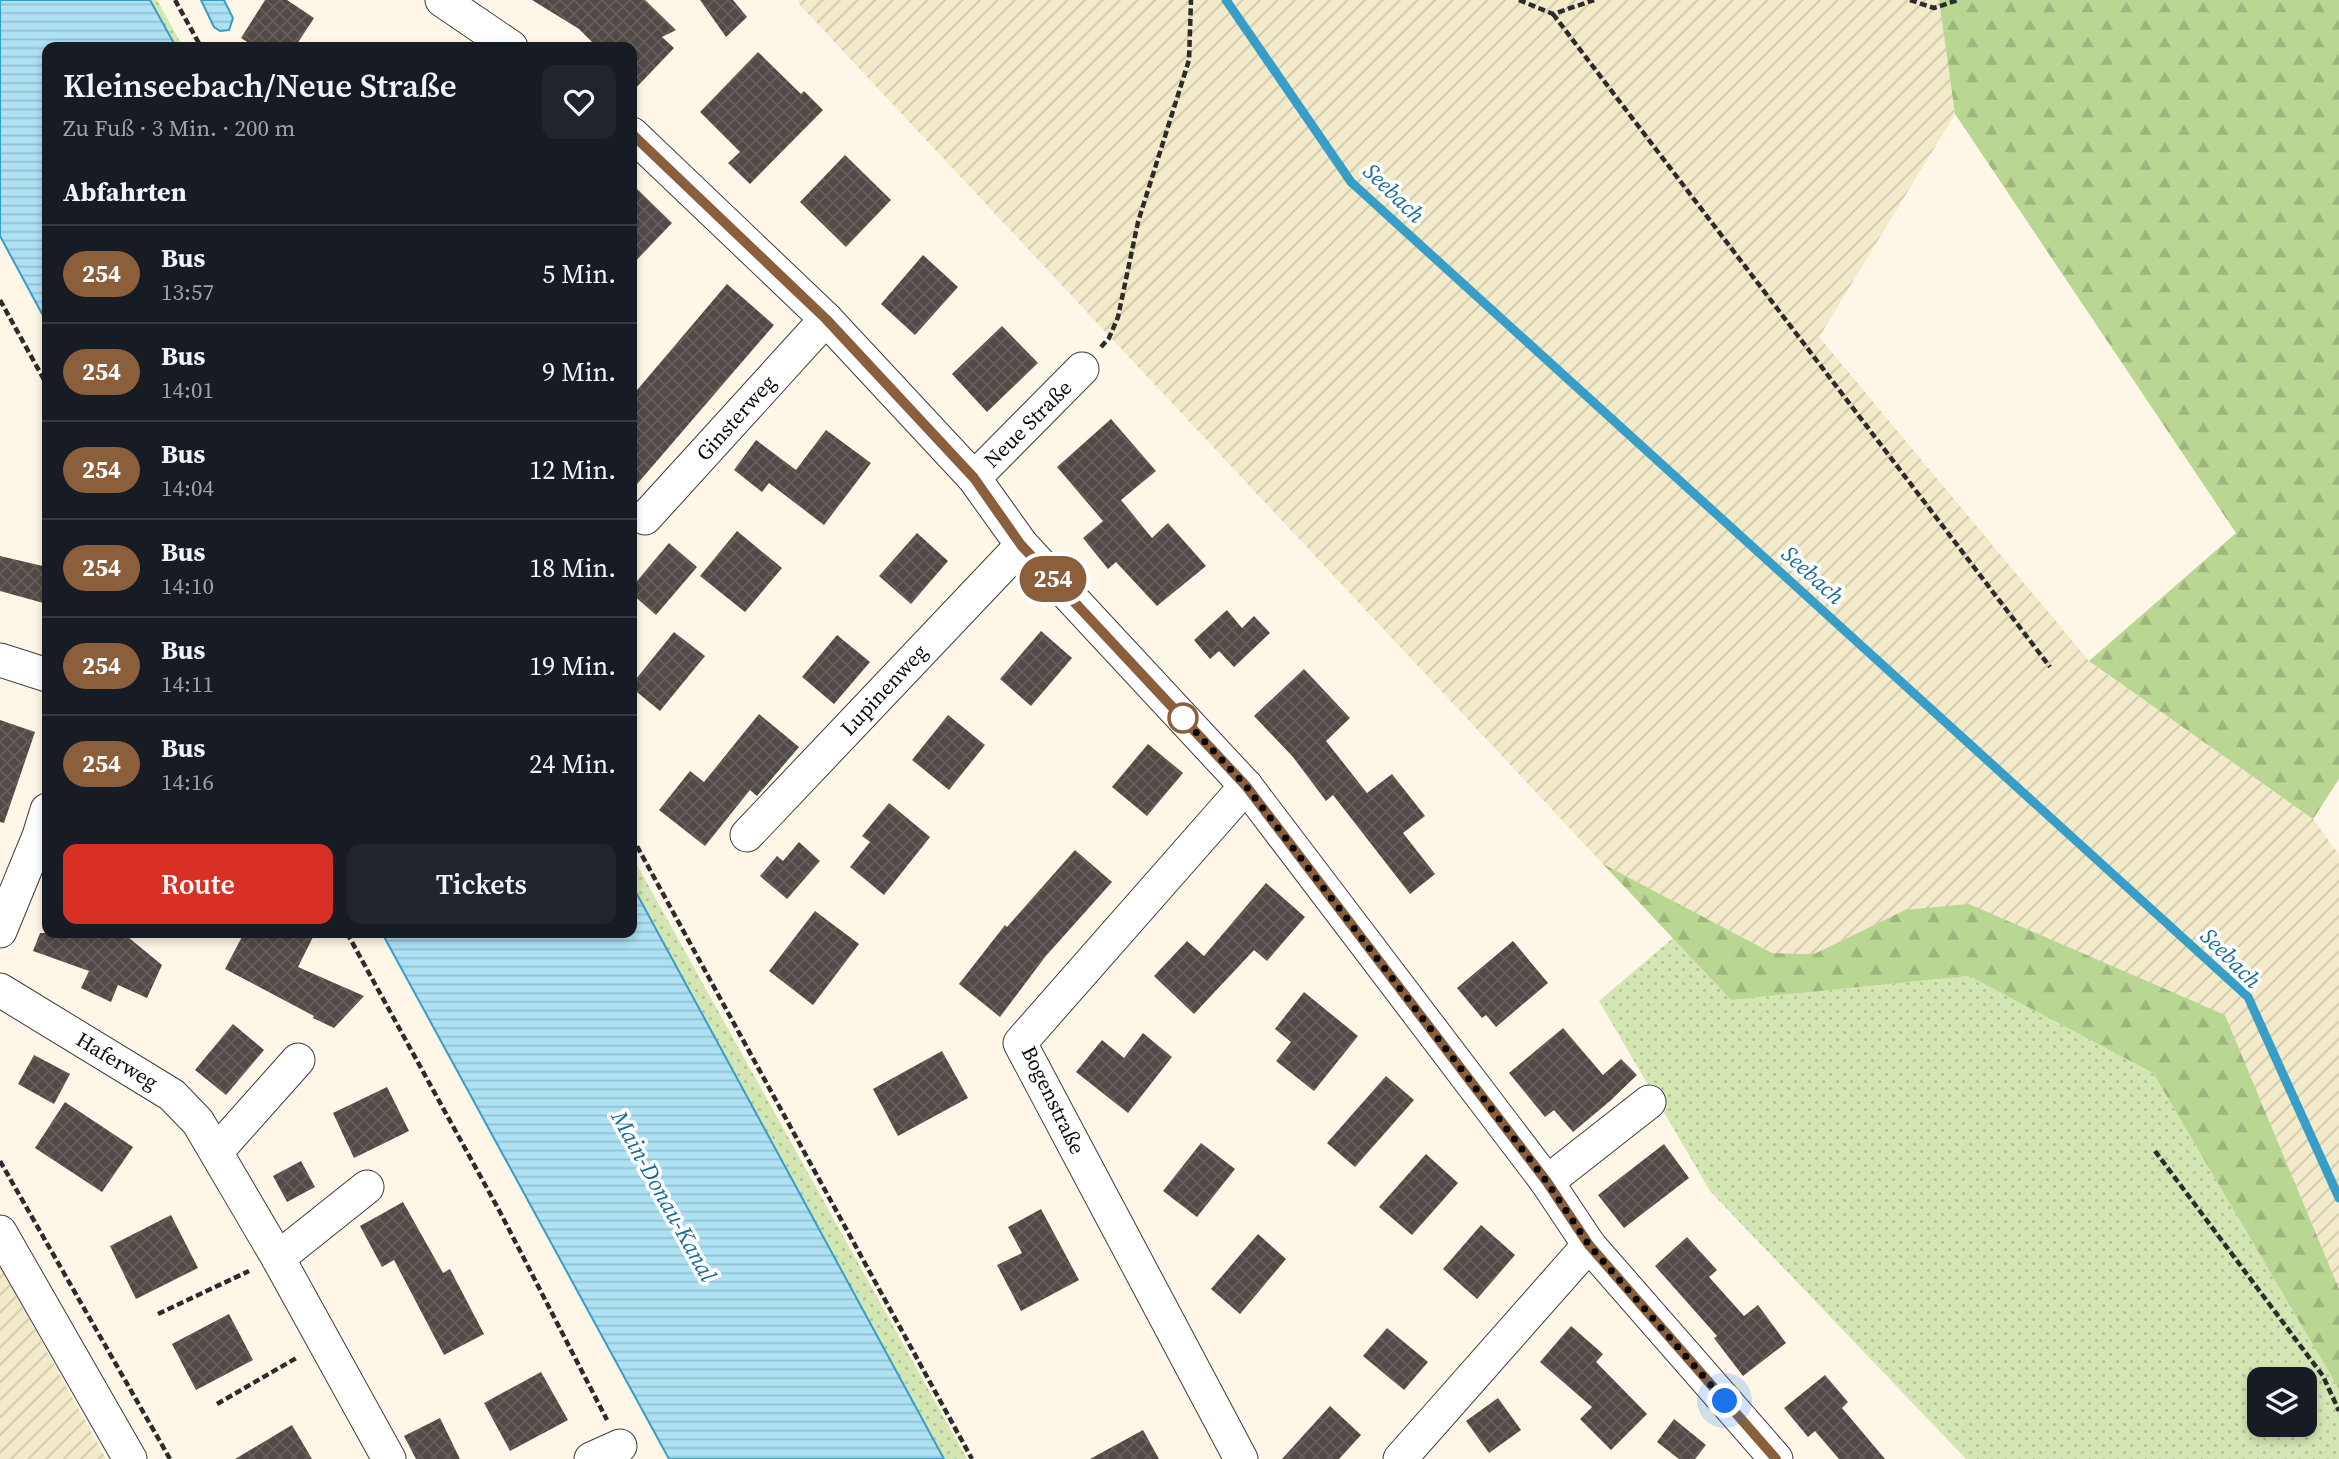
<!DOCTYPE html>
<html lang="de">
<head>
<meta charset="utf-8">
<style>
  :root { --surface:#171b24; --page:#20242c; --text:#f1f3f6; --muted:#9ea1a6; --line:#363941; --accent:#d93025 }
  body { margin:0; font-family:"Source Serif 4",serif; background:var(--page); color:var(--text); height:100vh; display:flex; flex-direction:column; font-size:26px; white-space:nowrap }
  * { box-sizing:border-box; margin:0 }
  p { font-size:23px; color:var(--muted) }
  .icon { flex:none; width:38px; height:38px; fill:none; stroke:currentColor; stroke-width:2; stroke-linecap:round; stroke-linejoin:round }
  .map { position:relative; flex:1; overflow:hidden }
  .side { position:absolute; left:42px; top:42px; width:595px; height:896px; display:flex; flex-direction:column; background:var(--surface); border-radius:14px; box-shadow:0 4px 10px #0003 }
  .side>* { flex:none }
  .badge { padding:0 14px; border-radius:23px; font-size:24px; line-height:46px }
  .buttons { position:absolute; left:2247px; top:1367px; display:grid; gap:14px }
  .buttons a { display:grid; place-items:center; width:70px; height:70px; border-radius:14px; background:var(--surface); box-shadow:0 4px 10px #0003; font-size:35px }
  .you { position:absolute; width:35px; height:35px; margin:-18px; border:5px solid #fff; border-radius:50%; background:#1a73e8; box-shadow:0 0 0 10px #1a73e833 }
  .map>.badge { position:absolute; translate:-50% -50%; box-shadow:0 0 0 4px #fff }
  h2 { padding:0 21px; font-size:26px; line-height:63px }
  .round { display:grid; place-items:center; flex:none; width:74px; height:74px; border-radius:14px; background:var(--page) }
  .headline { display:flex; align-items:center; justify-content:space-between; height:119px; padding:0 21px }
  h1 { font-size:33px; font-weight:600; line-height:52px }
  .action { display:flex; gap:14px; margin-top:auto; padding:14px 21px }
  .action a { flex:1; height:80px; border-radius:14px; background:var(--accent); color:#fff; font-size:28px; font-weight:600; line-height:80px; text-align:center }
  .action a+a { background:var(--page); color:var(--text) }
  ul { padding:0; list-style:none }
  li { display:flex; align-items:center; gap:21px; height:98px; padding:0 21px; border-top:2px solid var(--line) }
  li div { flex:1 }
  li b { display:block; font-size:26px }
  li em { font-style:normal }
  li .badge { min-width:77px; font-weight:700; text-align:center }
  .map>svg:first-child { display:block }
</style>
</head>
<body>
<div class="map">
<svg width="2339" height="1459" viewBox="0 0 2339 1459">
  <defs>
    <pattern id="farmland-furrows" width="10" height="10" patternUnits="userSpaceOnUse" patternTransform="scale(1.75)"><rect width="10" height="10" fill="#f2eac9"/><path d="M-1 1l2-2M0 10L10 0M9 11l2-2" fill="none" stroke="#cec7ab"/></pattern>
    <pattern id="grass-dots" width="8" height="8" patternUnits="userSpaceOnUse" patternTransform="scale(1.75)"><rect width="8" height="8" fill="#d3e6b3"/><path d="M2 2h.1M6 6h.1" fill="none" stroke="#b4c499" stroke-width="1.8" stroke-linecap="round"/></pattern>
    <pattern id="forest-firs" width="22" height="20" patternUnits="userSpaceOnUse" patternTransform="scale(1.75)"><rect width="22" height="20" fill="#b9d693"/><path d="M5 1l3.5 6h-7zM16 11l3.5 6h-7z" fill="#9eb67d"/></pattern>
    <pattern id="water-rules" width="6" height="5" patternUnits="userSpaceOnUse" patternTransform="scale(1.75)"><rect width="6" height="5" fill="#aee1f3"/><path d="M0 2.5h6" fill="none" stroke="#94c0cf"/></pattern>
    <pattern id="building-cross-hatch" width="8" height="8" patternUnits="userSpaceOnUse" patternTransform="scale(1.75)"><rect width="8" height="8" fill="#524a46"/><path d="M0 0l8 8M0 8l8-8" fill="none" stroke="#66605c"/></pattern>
  </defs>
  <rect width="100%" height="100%" fill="#fef7e7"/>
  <g fill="url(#farmland-furrows)">
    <path d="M799,0H1939L1955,114L1819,337L2089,661L2313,819L2339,855V1289L2225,1015L1905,910L1814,954L1772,953L1603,864L799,4Z"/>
    <path d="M0,1266L106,1459H0Z"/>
  </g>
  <g fill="url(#grass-dots)" fill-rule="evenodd">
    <path d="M150,0H157L183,47H176Z"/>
    <path d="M632,856L967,1459H944L632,885Z"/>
    <path d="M1673,938L1731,1000L1969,976L2153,1073L2339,1389V1459H1966L1710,1191L1599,1001ZM2259,1379H2305V1424H2259Z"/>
  </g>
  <g fill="url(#forest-firs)">
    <path d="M1939,0H2339V779L2313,819L2089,661L2236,533L1955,114Z"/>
    <path d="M1603,864L1772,953L1814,954L1905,910L1969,904L2225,1015L2339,1289V1389L2153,1073L1969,976L1731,1000Z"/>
  </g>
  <g fill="url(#water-rules)" stroke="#389ec7" stroke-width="2">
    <path d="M0,0H150L176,47H47V323L0,236Z"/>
    <path d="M201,0H224L233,18L229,30L220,31L214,27Z"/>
    <path d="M632,885L944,1459H669L382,933H632Z"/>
  </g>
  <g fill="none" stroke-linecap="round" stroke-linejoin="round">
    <path stroke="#389ec7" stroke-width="9" d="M1226,0L1351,182L2248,997L2339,1198"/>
  </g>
  <g fill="url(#building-cross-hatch)">
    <path d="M265,0H287L314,18L295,47H255L241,38Z"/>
    <path d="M532,0H645L676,30L662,37L674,48L632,92V47H597L579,29Z"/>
    <path d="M700,0H733L747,17L726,37Z"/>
    <path d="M758,52L801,94L804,91L823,110L750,184L728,163L740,152L700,112Z"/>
    <path d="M845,155L891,200L846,247L800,202Z"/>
    <path d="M632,184L672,223L632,265Z"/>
    <path d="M923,255L958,287L915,335L881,304Z"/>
    <path d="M727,284L774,325L632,490V396Z"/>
    <path d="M1002,326L1038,363L987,412L952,374Z"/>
    <path d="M1111,419L1156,471L1121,500L1152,538L1168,523L1206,566L1157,606L1116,562L1108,569L1083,538L1103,521L1057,467Z"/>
    <path d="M826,430L871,463L824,525L769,483L762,492L734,470L756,440L796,470Z"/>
    <path d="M737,531L782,568L745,612L700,576Z"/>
    <path d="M917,533L948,561L911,604L879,576Z"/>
    <path d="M669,543L697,567L656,615L632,594V587Z"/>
    <path d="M0,556L47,567V604L0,591Z"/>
    <path d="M1227,610L1242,628L1254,616L1270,633L1234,667L1219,651L1210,659L1194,640Z"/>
    <path d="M1041,631L1072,658L1031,706L1000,679Z"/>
    <path d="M674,632L705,656L660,711L632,688V684Z"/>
    <path d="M837,635L870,662L834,704L802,677Z"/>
    <path d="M1304,669L1350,718L1326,741L1367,793L1392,774L1425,816L1403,833L1435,874L1410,894L1333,795L1326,801L1293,757L1254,716Z"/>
    <path d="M759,714L799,747L757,796L750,790L705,846L659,810L690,771L704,782Z"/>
    <path d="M948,715L985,745L949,790L912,760Z"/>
    <path d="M0,720L35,732L4,823L0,822Z"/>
    <path d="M1148,744L1183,773L1147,816L1112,787Z"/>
    <path d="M889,803L930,837L884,895L850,867L870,842L862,836Z"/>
    <path d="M799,842L820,861L787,899L760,876L777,856L783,861Z"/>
    <path d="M1075,850L1112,882L1045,957L1000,1017L959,984L1005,925L1007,927Z"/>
    <path d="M1266,883L1305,917L1267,961L1254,950L1194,1014L1154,976L1187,941L1204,956Z"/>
    <path d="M815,911L859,944L813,1005L769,971Z"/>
    <path d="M40,933H123L162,965L147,998L118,985L111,1002L81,988L89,971L33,951Z"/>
    <path d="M244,933H315L298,967L364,996L334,1028L313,1018L314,1016L225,969Z"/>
    <path d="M1513,941L1548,983L1496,1027L1486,1015L1482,1018L1457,988Z"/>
    <path d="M1304,992L1358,1036L1314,1091L1276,1061L1291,1042L1275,1029Z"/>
    <path d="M233,1024L264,1050L226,1095L195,1070Z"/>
    <path d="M1563,1028L1603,1075L1621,1059L1637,1075L1610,1101L1573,1132L1554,1110L1545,1117L1509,1073Z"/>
    <path d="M1143,1033L1172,1057L1128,1113L1076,1072L1102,1040L1124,1058Z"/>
    <path d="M942,1051L968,1098L898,1136L873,1089Z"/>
    <path d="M34,1055L70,1074L54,1104L18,1084Z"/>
    <path d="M1386,1076L1414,1100L1355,1167L1327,1143Z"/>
    <path d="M387,1087L409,1131L354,1158L333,1113Z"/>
    <path d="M65,1102L133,1147L102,1192L35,1148Z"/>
    <path d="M1201,1143L1235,1169L1197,1217L1163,1191Z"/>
    <path d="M1664,1144L1689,1178L1624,1228L1598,1195Z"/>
    <path d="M1426,1154L1458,1183L1412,1235L1379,1207Z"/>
    <path d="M301,1161L315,1187L287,1202L273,1176Z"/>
    <path d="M403,1202L443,1273L450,1269L484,1334L444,1355L394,1260L382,1267L360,1226Z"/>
    <path d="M1041,1209L1079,1280L1021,1311L997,1265L1022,1253L1008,1227Z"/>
    <path d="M171,1215L198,1268L136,1299L110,1246Z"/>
    <path d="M1481,1225L1515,1255L1477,1299L1443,1269Z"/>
    <path d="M1258,1234L1286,1259L1240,1314L1211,1289Z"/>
    <path d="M1687,1237L1717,1270L1709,1277L1744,1316L1758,1305L1786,1343L1743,1376L1714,1338L1717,1336L1655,1266Z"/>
    <path d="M229,1314L253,1360L196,1390L172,1344Z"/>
    <path d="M1571,1326L1603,1354L1596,1362L1647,1414L1611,1450L1580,1419L1592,1407L1540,1362Z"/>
    <path d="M1387,1328L1428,1362L1404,1390L1363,1356Z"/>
    <path d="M541,1372L568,1420L510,1451L484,1403Z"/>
    <path d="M1825,1375L1848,1402L1842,1408L1885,1459H1839L1815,1431L1808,1437L1784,1408Z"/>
    <path d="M1498,1398L1521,1430L1489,1453L1466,1421Z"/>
    <path d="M1330,1406L1361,1435L1339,1459H1282Z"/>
    <path d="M440,1418L460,1459H416L404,1436Z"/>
    <path d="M1674,1419L1706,1445L1695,1459H1679L1657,1442Z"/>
    <path d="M292,1425L312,1459H235Z"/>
    <path d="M1143,1430L1159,1459H1090Z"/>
  </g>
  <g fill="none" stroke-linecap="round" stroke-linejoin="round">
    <defs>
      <g id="minor">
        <path d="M442,0L511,47"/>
        <path d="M632,134L826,319L974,478L1022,545L1246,786L1547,1182L1589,1245L1776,1459"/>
        <path d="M974,478L1082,369"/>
        <path d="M645,518L826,319"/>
        <path d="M0,660L47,675"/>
        <path d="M747,835L1022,545"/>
        <path d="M0,931L39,836L47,810"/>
        <path d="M0,990L172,1095L198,1122L278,1258L389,1459"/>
        <path d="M217,1151L298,1060"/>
        <path d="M1547,1182L1649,1102"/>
        <path d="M0,1232L130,1459"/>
        <path d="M278,1258L367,1187"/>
        <path d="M591,1459L620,1446"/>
        <path d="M1241,1459L1020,1043L1246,786"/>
        <path d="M1400,1459L1589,1245"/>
      </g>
    </defs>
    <use href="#minor" stroke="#3d3d3d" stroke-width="35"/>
    <g stroke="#2c2c2c" stroke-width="4.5" stroke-dasharray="7 3.5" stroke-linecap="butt">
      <path d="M175,0L201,47"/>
      <path d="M1519,0L1553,14L1594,0"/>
      <path d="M1910,0L1934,8L1958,0"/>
      <path d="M1553,14L2050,667"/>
      <path d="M0,300L47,385"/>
      <path d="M1101,347L1109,338L1118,317L1138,222L1189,60L1191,0"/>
      <path d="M632,837L972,1459"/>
      <path d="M347,933L500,1212L607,1420"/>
      <path d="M2155,1151L2323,1376L2339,1411"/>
      <path d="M0,1161L170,1459"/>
      <path d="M158,1314L249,1271"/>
      <path d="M217,1404L298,1357"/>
    </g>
    <use href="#minor" stroke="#fff" stroke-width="33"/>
  </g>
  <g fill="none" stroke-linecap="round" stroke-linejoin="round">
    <defs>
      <path id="line" d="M632,134L826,319L974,478L1021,545L1246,786L1547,1182L1589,1245L1776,1459"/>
    </defs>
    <use href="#line" stroke="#fff" stroke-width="16"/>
    <use href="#line" stroke="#8b5e3c" stroke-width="10"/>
    <path stroke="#0a0a0a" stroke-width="7" stroke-dasharray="0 12.6" d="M1183,718L1181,716L1246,786L1547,1182L1589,1245L1725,1401"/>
  </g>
  <circle fill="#fff" stroke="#8b5e3c" stroke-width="3.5" cx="1183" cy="718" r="14"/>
  <g text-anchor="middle" stroke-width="7" stroke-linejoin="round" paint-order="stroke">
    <g font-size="21" fill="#0a0a0a" stroke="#fff">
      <text transform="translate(736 418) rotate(-48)" y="7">Ginsterweg</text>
      <text transform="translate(1028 424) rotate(-45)" y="7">Neue Straße</text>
      <text transform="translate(884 690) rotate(-47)" y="7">Lupinenweg</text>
      <text transform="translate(117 1061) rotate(31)" y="7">Haferweg</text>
      <text transform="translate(1053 1100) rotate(64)" y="7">Bogenstraße</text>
    </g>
    <g font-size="23" font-style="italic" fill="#196d95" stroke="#fff">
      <text transform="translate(1394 193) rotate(44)" y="8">Seebach</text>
      <text transform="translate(1813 575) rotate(42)" y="8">Seebach</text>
      <text transform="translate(2231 958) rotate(45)" y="8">Seebach</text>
      <text transform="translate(664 1196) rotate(61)" y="8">Main-Donau-Kanal</text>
    </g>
  </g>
</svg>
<div class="buttons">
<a><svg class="icon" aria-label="layers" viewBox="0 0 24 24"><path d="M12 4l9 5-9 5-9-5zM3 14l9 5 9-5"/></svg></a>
</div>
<div class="you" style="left:1725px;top:1401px"></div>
<b class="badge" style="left:1053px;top:579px;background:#8b5e3c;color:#fff">254</b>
<section class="side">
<div class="headline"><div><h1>Kleinseebach/Neue Straße</h1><p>Zu Fuß · 3 Min. · 200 m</p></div><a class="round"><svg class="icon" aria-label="heart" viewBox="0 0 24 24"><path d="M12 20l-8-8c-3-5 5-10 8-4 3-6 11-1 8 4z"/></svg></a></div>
<h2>Abfahrten</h2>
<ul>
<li><span class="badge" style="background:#8b5e3c;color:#fff">254</span><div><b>Bus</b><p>13:57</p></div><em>5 Min.</em></li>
<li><span class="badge" style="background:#8b5e3c;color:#fff">254</span><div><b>Bus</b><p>14:01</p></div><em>9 Min.</em></li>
<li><span class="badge" style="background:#8b5e3c;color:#fff">254</span><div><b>Bus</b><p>14:04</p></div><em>12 Min.</em></li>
<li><span class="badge" style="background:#8b5e3c;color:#fff">254</span><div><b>Bus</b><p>14:10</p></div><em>18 Min.</em></li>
<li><span class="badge" style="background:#8b5e3c;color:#fff">254</span><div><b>Bus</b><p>14:11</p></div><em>19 Min.</em></li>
<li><span class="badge" style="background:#8b5e3c;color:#fff">254</span><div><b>Bus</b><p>14:16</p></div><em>24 Min.</em></li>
</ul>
<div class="action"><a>Route</a><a>Tickets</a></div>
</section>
</div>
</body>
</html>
